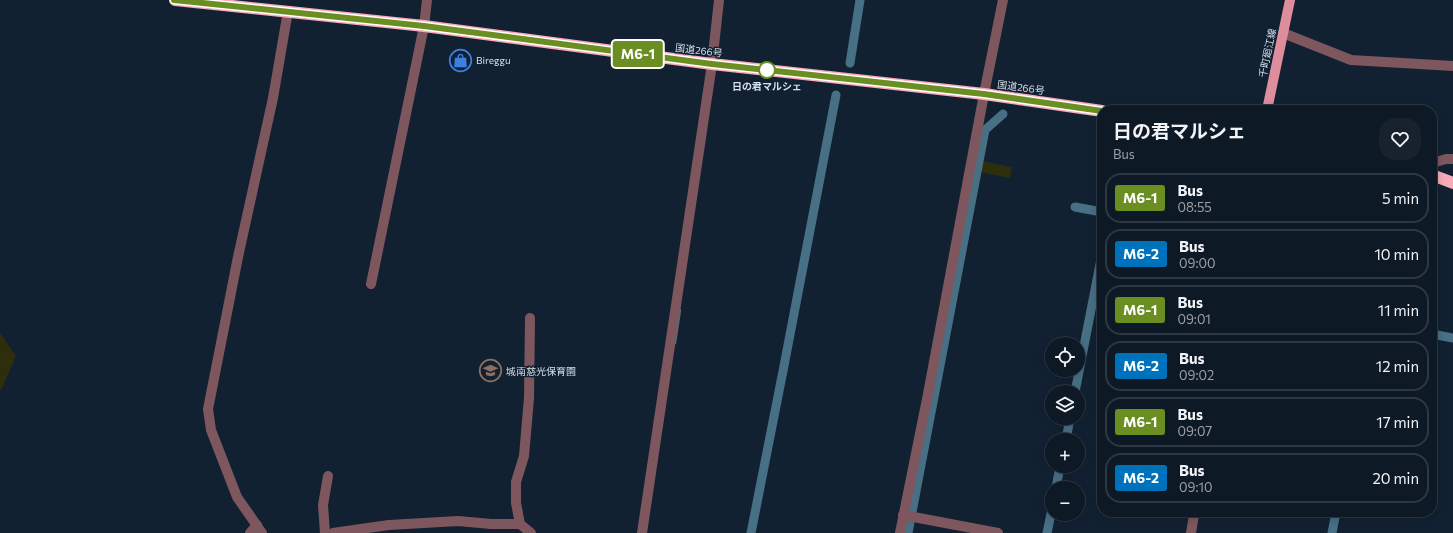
<!DOCTYPE html>
<html lang="en">
<head>
<meta charset="utf-8">
<style>
  :root { --surface:#0e1926; --page:#17222e; --text:#f1f3f6; --muted:#9ba0a7; --line:#2e3843 }
  body { margin:0; font-family:Commissioner,"Noto Sans JP",sans-serif; background:var(--page); color:var(--text); height:100vh; display:flex; flex-direction:column; font-size:15px; white-space:nowrap }
  * { box-sizing:border-box; margin:0 }
  p { font-size:13px; color:var(--muted) }
  .icon { flex:none; width:22px; height:22px; fill:none; stroke:currentColor; stroke-width:2; stroke-linecap:round; stroke-linejoin:round }
  .map { position:relative; flex:1; overflow:hidden }
  .details { position:absolute; left:1097px; top:105px; width:340px; height:412px; display:flex; flex-direction:column; background:var(--surface); border-radius:16px; box-shadow:0 2px 10px #0003,0 0 0 1px var(--line) }
  .details>* { flex:none }
  .badge { padding:0 8px; border-radius:3px; font-size:14px; line-height:26px }
  .fabs { position:absolute; left:1045px; top:337px; display:grid; gap:8px }
  .fabs a { display:grid; place-items:center; width:40px; height:40px; border-radius:50%; background:var(--surface); box-shadow:0 2px 10px #0003,0 0 0 1px var(--line); font-size:20px }
  .map>.badge { position:absolute; translate:-50% -50%; box-shadow:0 0 0 2px #fff }
  .round { display:grid; place-items:center; flex:none; width:42px; height:42px; border-radius:16px; background:var(--page) }
  .summary { display:flex; align-items:center; justify-content:space-between; height:68px; padding:0 16px }
  h1 { font-size:19px; font-weight:700; line-height:30px }
  ul { padding:0; list-style:none }
  li { display:flex; align-items:center; gap:12px; height:50px; margin:0 8px 6px; padding:0 8px; border:2px solid var(--line); border-radius:16px }
  li div { flex:1 }
  li b { display:block; font-size:15px }
  li em { font-style:normal }
  li .badge { min-width:44px; font-weight:700; text-align:center }
  .map>svg:first-child { display:block }
</style>
</head>
<body>
<div class="map">
<svg width="1453" height="533" viewBox="0 0 1453 533">
  <rect width="100%" height="100%" fill="#122132"/>
  <g fill="#2d2e0c">
    <path d="M982,161L1012,167L1010,178L980,172Z"/>
    <path d="M0,333L16,356L1,390H0Z"/>
  </g>
  <g fill="none" stroke-linecap="round" stroke-linejoin="round">
    <path stroke="#477085" stroke-width="2.5" d="M675,343L680,310"/>
    <g stroke="#477085" stroke-width="9">
      <path d="M850,63L860,0"/>
      <path d="M1075,207L1102,212"/>
      <path d="M1432,334L1453,338"/>
      <path d="M1075,392L1102,254"/>
      <path d="M1066,440L1070,418"/>
      <path d="M1056,488L1060,466"/>
      <path d="M751,533L783,371L836,95"/>
      <path d="M908,533L985,130L1003,114"/>
      <path d="M1047,533L1052,509"/>
      <path d="M1332,533L1336,512"/>
    </g>
    <g stroke="#7e575e" stroke-width="10">
      <path d="M1283,33L1351,60L1453,66"/>
      <path d="M1432,163L1446,159H1453"/>
      <path d="M371,284L424,26L427,0"/>
      <path d="M530,318L529,398L524,456L516,482V503L520,524L531,533"/>
      <path d="M903,515L998,533"/>
      <path d="M250,533L257,525"/>
      <path d="M262,533L237,497L211,430L208,409L238,257L273,98L288,11"/>
      <path d="M325,533L323,505L328,476"/>
      <path d="M333,533L389,525L458,521L491,524H520"/>
      <path d="M642,533L712,64L719,0"/>
      <path d="M900,533L928,394L984,94L1003,0"/>
      <path d="M1191,533L1194,515L1193,512"/>
    </g>
    <path stroke="#de8d9d" stroke-width="10" d="M1267,110L1290,0"/>
    <g stroke="#f8aab8" stroke-width="12">
      <path d="M175,0L424,26L712,64L984,94L1102,111"/>
      <path d="M1432,175L1453,183"/>
    </g>
  </g>
  <g fill="none" stroke-linecap="round" stroke-linejoin="round">
    <defs>
      <path id="line" d="M174,0L424,26L712,64L984,94L1102,111"/>
    </defs>
    <use href="#line" stroke="#fff" stroke-width="9"/>
    <use href="#line" stroke="#6b8e23" stroke-width="6"/>
  </g>
  <defs>
    <symbol id="shop-ring" viewBox="-11 -11 22 22"><circle r="9.5" fill="#122132" stroke="#3f7fe0" stroke-width="1.5"/><path d="M-5-2.5h2.3a2.7 3.5 0 0 1 5.4 0H5L5.5 6h-11ZM-1.5-2.5h3a1.5 2.3 0 0 0-3 0Z" fill="#3f7fe0"/></symbol>
    <symbol id="school-ring" viewBox="-11 -11 22 22"><circle r="9.5" fill="#122132" stroke="#8d6e63" stroke-width="1.5"/><path d="M0-5L7-2L0 1L-7-2ZM-4 1L0 2.5L4 1V4Q0 6-4 4Z" fill="#8d6e63"/></symbol>
  </defs>
  <g fill-rule="evenodd">
    <use href="#shop-ring" x="448" y="48" width="25" height="25"/>
    <use href="#school-ring" x="478" y="358" width="25" height="25"/>
  </g>
  <circle fill="#fff" stroke="#6b8e23" stroke-width="2" cx="767" cy="70" r="8"/>
  <g text-anchor="middle" stroke-width="3" stroke-linejoin="round" paint-order="stroke">
    <g font-size="10" fill="#d5dfeb" stroke="#122132">
      <text transform="translate(699 50) rotate(7)" y="4">国道266号</text>
      <text transform="translate(1267 53) rotate(-78)" y="4">千町廻江線</text>
      <text transform="translate(1021 87) rotate(8)" y="4">国道266号</text>
    </g>
    <g font-size="10" fill="#d5dfeb" stroke="#122132" text-anchor="start">
      <text x="476" y="64">Bireggu</text>
      <text x="506" y="375">城南慈光保育園</text>
    </g>
    <g font-size="10" font-weight="bold" fill="#d5dfeb" stroke="#122132">
      <text x="767" y="90">日の君マルシェ</text>
    </g>
  </g>
</svg>
<div class="fabs">
<a><svg class="icon" aria-label="locate" viewBox="0 0 24 24"><circle cx="12" cy="12" r="6"/><path d="M12 2v4M12 18v4M2 12h4M18 12h4"/></svg></a>
<a><svg class="icon" aria-label="layers" viewBox="0 0 24 24"><path d="M12 4l9 5-9 5-9-5zM3 14l9 5 9-5"/></svg></a>
<a>+</a>
<a>−</a>
</div>
<b class="badge" style="left:638px;top:54px;background:#6b8e23;color:#fff">M6-1</b>
<section class="details">
<div class="summary"><div><h1>日の君マルシェ</h1><p>Bus</p></div><a class="round"><svg class="icon" aria-label="heart" viewBox="0 0 24 24"><path d="M12 20l-8-8c-3-5 5-10 8-4 3-6 11-1 8 4z"/></svg></a></div>
<ul>
<li><span class="badge" style="background:#6b8e23;color:#fff">M6-1</span><div><b>Bus</b><p>08:55</p></div><em>5 min</em></li>
<li><span class="badge" style="background:#0072bc;color:#fff">M6-2</span><div><b>Bus</b><p>09:00</p></div><em>10 min</em></li>
<li><span class="badge" style="background:#6b8e23;color:#fff">M6-1</span><div><b>Bus</b><p>09:01</p></div><em>11 min</em></li>
<li><span class="badge" style="background:#0072bc;color:#fff">M6-2</span><div><b>Bus</b><p>09:02</p></div><em>12 min</em></li>
<li><span class="badge" style="background:#6b8e23;color:#fff">M6-1</span><div><b>Bus</b><p>09:07</p></div><em>17 min</em></li>
<li><span class="badge" style="background:#0072bc;color:#fff">M6-2</span><div><b>Bus</b><p>09:10</p></div><em>20 min</em></li>
</ul>
</section>
</div>
</body>
</html>
